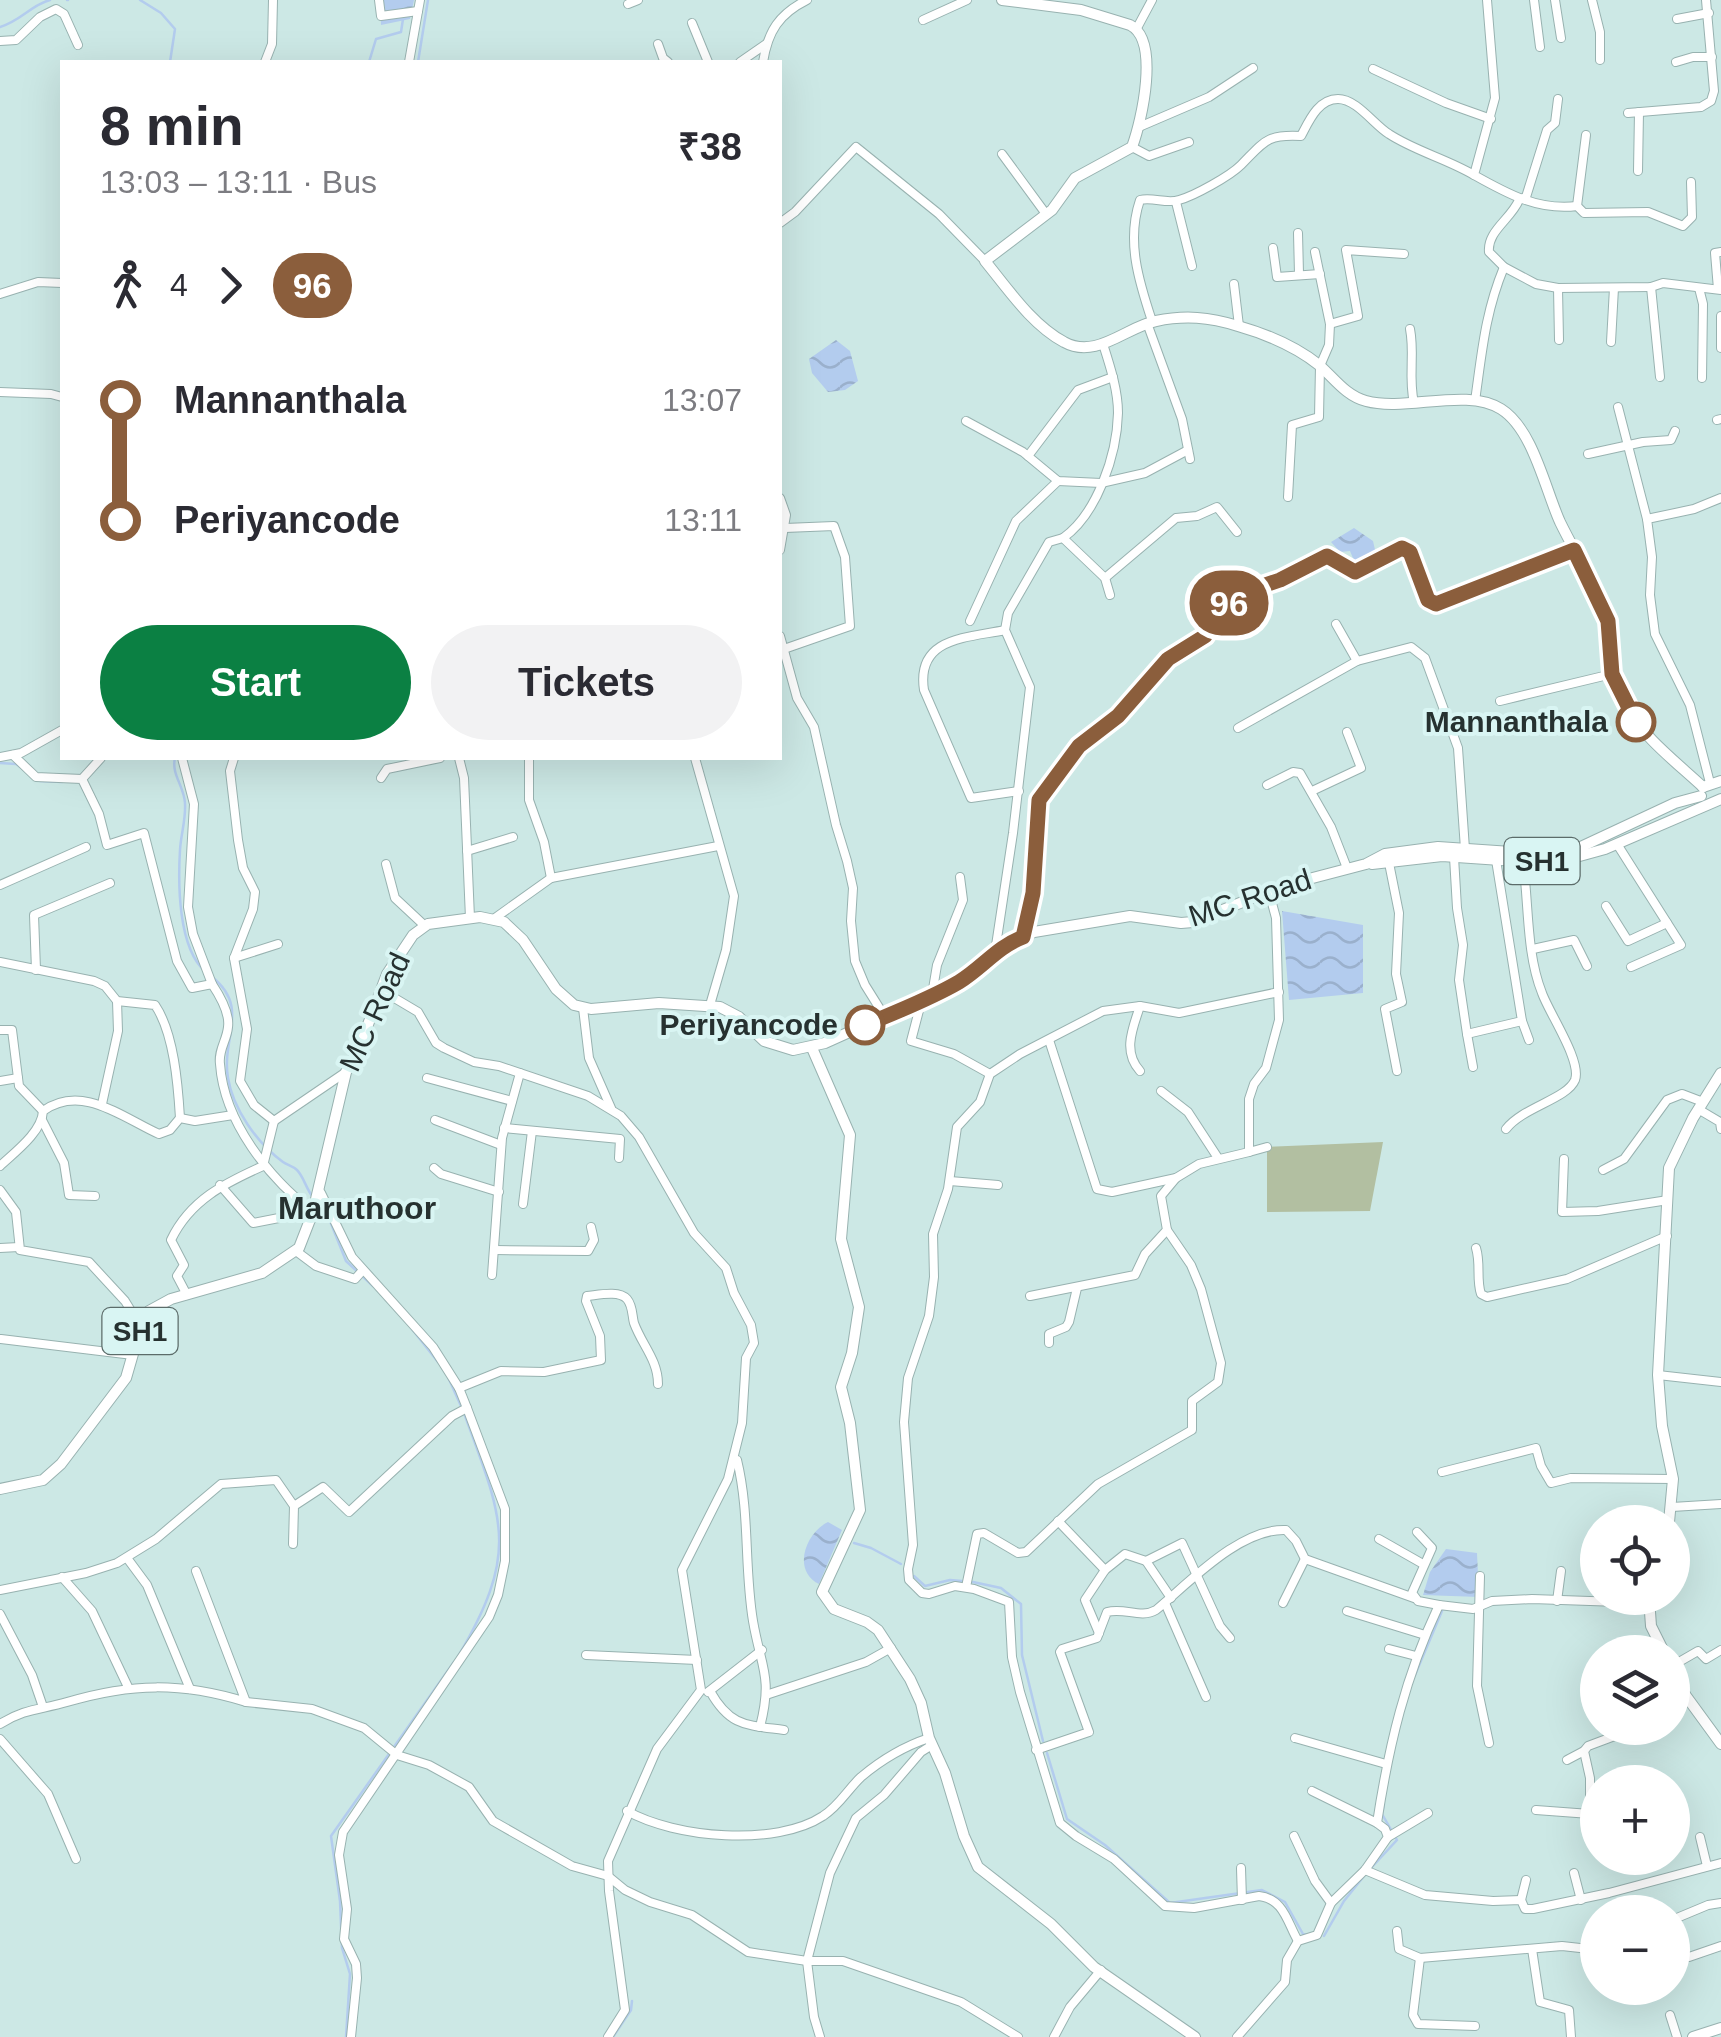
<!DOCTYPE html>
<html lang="en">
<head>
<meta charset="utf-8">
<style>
  :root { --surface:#fff; --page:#f2f2f3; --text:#2b2b33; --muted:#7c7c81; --accent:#0b8043 }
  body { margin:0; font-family:Helvetica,sans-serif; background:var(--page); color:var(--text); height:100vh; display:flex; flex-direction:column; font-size:38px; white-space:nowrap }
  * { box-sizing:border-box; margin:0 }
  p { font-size:32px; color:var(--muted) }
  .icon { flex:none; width:55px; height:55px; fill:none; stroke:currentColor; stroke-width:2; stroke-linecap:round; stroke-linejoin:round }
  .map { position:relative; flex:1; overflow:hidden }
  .sheet { position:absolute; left:60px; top:60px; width:722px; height:700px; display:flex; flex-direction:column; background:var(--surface); border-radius:0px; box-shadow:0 10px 40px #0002 }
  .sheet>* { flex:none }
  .badge { padding:0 20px; border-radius:32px; font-size:35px; line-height:65px }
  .fabs { position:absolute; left:1580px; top:1505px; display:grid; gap:20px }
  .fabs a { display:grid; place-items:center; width:110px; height:110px; border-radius:50%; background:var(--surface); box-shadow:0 10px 40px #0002; font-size:50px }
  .map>.badge { position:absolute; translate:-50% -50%; box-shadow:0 0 0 5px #fff }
  .legs { display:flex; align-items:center; gap:15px; height:110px; padding:0 40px; font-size:32px }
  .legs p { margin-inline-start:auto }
  .overview { display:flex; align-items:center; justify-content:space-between; height:170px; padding:0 40px }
  h1 { font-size:55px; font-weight:700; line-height:75px }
  .action { display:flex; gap:20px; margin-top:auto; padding:20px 40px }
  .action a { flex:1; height:115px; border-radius:60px; background:var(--accent); color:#fff; font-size:40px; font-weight:700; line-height:115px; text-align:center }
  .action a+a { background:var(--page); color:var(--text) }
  ul { padding:0 40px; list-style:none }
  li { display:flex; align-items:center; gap:35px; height:120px; font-size:38px }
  li i { display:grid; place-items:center; width:15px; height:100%; margin:0 12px; background:currentColor }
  li i::after { content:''; width:25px; height:25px; margin:-12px; border:8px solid; border-radius:50%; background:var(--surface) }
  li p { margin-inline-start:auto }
  li:first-child i { background:linear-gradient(#0000 50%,currentColor 0) }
  li:last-child i { background:linear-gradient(currentColor 50%,#0000 0) }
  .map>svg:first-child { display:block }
</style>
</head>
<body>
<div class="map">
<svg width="1721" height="2037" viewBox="0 0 1721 2037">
  <defs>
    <pattern id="water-waves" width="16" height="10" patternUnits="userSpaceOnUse" patternTransform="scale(2.5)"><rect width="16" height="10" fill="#b3ccee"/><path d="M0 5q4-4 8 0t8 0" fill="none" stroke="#9ab0cc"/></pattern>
  </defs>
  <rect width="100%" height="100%" fill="#cce8e5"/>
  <path fill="#b2bfa1" d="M1383,1142L1370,1211L1267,1212V1147Z"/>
  <g fill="url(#water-waves)">
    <path d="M380,0H414L410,19L381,25Z"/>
    <path d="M836,340L850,351L858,381L845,390L828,392L812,373L809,359Z"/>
    <path d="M1354,528L1373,541L1376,554L1355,563L1350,551L1340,552L1331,542Z"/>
    <path d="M1282,911L1363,925V993L1289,1000Z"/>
    <path d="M828,1522L842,1530L819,1584C792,1571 805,1533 828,1522Z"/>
    <path d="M1446,1549L1477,1553L1479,1597L1423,1595L1430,1572Z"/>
  </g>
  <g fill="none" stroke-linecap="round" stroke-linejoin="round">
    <g stroke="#b3ccee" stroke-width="2.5">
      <path d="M67,0H68"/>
      <path d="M140,0L161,13L175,29L170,62"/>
      <path d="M0,27C22,20 31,5 50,0"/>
      <path d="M369,62L376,39L401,32L403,19"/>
      <path d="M418,62L428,0"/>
      <path d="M175,758C171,774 184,786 185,803C186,820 181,833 180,850C178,883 178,948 205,971"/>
      <path d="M0,763L16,764L22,768"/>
      <path d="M40,781L62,782"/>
      <path d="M211,976C251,1007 221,1038 228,1078C233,1109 257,1143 283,1162C287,1165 293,1166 297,1170C304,1177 306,1189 313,1197"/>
      <path d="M318,1203L326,1211L346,1261L373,1286"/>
      <path d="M412,1329L438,1362"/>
      <path d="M448,1377L461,1406"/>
      <path d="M854,1543L871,1548L901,1564"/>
      <path d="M914,1576L925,1586L950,1580L962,1581"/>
      <path d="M973,1582L1001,1588L1021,1604L1022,1655L1043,1741"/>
      <path d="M459,1655C520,1551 503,1520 464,1413"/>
      <path d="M1415,1675L1442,1611"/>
      <path d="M1047,1753L1067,1819L1105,1845L1170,1903L1262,1890L1285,1902L1303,1934L1307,1935"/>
      <path d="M1371,1868L1397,1840L1382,1814L1384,1804"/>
      <path d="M1324,1936L1344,1901L1364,1876"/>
      <path d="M346,2037L350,1974L342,1948L340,1901L331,1836L454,1662"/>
      <path d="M613,2037L631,2010L632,2001"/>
    </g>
    <defs>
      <g id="minor">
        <path d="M379,0L381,16L418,11"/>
        <path d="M1487,0L1495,98L1474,175C1506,193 1538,211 1577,206L1584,213L1648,212L1683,226L1692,217L1691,182"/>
        <path d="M1534,0L1540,47"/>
        <path d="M1555,0L1561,38"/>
        <path d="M1592,0L1600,32V60"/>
        <path d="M628,4L638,0"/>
        <path d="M1677,19L1709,13"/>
        <path d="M923,20L967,0"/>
        <path d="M692,23L708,62"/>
        <path d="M1137,28L1152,0"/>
        <path d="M0,41L16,40L40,17L56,9L64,14L78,45"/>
        <path d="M658,44L663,58L668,62"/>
        <path d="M265,62L272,44L273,0"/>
        <path d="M409,62L420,0"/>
        <path d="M740,62L766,44"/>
        <path d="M763,62C768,31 779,14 807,0"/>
        <path d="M1676,62L1693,57H1712"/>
        <path d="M1373,69L1446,103L1491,119"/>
        <path d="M1628,113L1701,107L1711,101L1714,91L1706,0"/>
        <path d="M1139,127L1209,97L1253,68"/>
        <path d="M1132,147L1149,156L1189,142"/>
        <path d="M1002,154L1046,214"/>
        <path d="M1638,171L1639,112"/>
        <path d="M1176,202L1192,266"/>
        <path d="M1577,206L1586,135"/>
        <path d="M780,223L795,212L856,147L939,214L985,261"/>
        <path d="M1298,233L1299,274"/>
        <path d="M1273,248L1277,277L1320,274"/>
        <path d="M1504,267L1489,252C1487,231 1511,219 1519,200L1526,197L1547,130L1555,123L1558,99"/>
        <path d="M1234,284L1239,326"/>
        <path d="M1651,287L1660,377"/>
        <path d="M1558,288L1559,340"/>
        <path d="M1699,288L1703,304L1702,378"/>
        <path d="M1718,289L1715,253L1721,252"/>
        <path d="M0,294L38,282L62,283"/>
        <path d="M1152,321C1139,282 1126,241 1140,200C1153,197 1167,204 1179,200C1194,196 1230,176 1241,165C1264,142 1266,134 1301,136C1309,121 1318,99 1338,99C1357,99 1374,125 1389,134C1415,151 1447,159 1474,175"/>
        <path d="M1147,323L1182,419L1190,459"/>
        <path d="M1330,324L1358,316L1346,250L1404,254"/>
        <path d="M1410,329C1415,354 1408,377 1414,403"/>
        <path d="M1611,342L1614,288"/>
        <path d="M1721,348V316"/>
        <path d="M0,392L51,394L62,397"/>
        <path d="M1475,401C1482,352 1485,313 1504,267L1536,284L1558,288L1651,287L1663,283L1721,290"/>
        <path d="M1618,407L1647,519"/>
        <path d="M1717,420L1721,419"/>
        <path d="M966,421L1023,452L1058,481L1101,483L1145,473L1188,450"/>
        <path d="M1588,454L1643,442L1671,440L1675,431"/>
        <path d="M1028,456L1078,390L1113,377"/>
        <path d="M1288,497L1292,425L1319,417L1320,366L1329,345L1330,324L1315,252"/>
        <path d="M780,498L786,515L780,550"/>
        <path d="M1063,538C1097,514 1117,455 1118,413C1118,390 1110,366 1103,344"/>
        <path d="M1105,578L1176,518L1197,516L1217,507L1237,532"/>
        <path d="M970,621L1016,521L1058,481"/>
        <path d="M1005,630C967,638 916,637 924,690L971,798L1019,791"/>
        <path d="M780,636L797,698L814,727L836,825L847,861L853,888L851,921L855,961L865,985L885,1017"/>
        <path d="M784,649L850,626L845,557L834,526L785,528"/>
        <path d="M1357,661L1411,647L1425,658L1458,748L1465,849"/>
        <path d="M1500,701L1612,674"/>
        <path d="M1238,728L1357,661L1336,624"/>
        <path d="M13,755L36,777L82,779L99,814L107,845L144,833L177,961L192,988L212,984C220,996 230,1013 228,1027C227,1040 218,1050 220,1064C224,1122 269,1178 313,1212"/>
        <path d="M0,757L21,753L62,730"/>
        <path d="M182,758L194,804L188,907L193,934L212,984"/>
        <path d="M234,758L230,771L238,840L243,868L255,892L253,909L234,958L247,1029L240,1081L254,1105L274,1121L346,1072"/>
        <path d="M459,758L464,778L470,918"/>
        <path d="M529,758V800L544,842L551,878"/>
        <path d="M695,758L734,896L726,950L710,1005"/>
        <path d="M381,778L387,769L440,758"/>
        <path d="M82,779L101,758"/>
        <path d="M1710,783L1690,705L1655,634L1650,595L1652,557L1647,519L1694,509L1721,498"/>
        <path d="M1267,785L1293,772L1300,773L1331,827L1347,868"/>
        <path d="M1312,791L1361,768L1347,732"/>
        <path d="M1617,844L1681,945L1631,967"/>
        <path d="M467,851L513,837"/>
        <path d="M1454,857L1457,908L1463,945L1459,980L1467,1034L1522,1021L1496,860"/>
        <path d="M1389,863L1399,913L1396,974L1402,1002L1385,1009L1397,1071"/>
        <path d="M386,864L395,898L425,926"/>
        <path d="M0,885L86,847"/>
        <path d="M1606,906L1628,941L1667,923"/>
        <path d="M495,918L551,878L718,846"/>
        <path d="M1023,937L1033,893L1039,800L1079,745L1117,716L1168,659L1205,637L1225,605L1247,591L1280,580L1327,556L1355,572L1402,548L1410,552L1428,600L1435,604L1574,550"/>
        <path d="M1533,949L1574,940L1587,966"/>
        <path d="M995,952L1013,833L1030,687L1005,630L1008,613L1049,542L1063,538L1105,578L1110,595"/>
        <path d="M234,958L278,944"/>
        <path d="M0,962L94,981L105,986L117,1001L155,1005C174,1033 178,1085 180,1118"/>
        <path d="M36,970L34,915L110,883"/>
        <path d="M381,990L418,1012L436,1043L444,1048L474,1062L499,1066L588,1096L621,1116L639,1137L694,1233L726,1268L734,1293L751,1325L754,1343L746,1358L742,1423L728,1479L682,1570L701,1690L657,1749L608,1861L609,1891L625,2010L608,2037"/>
        <path d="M1279,992L1179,1013L1140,1006L1103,1011L1020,1054L990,1074L980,1102L957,1127L948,1189L933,1234L934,1277L929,1316L908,1378L904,1422L913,1545L908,1569L909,1580L922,1593L929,1594L955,1586L974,1589L1009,1602L1012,1657L1020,1692L1060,1823L1076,1836L1114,1859L1165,1906L1194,1908L1259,1896C1284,1899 1287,1922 1298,1941"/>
        <path d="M932,995L937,965L963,900L960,877"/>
        <path d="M922,999L911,1041L954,1054L990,1074"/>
        <path d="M583,1008L589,1058L611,1108"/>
        <path d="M1522,1021L1529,1040"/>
        <path d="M0,1030H12L19,1086L43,1111"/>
        <path d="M1467,1034L1473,1067"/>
        <path d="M1049,1040L1097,1189L1112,1192L1176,1178L1199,1164L1249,1152"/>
        <path d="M1140,1071C1122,1051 1133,1028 1140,1006"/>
        <path d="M427,1078L512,1101"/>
        <path d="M0,1081L18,1078"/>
        <path d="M1161,1091L1188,1112L1218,1158"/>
        <path d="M102,1104L118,1031L117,1001"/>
        <path d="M1698,1109L1720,1122L1721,1129"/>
        <path d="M42,1120L64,1163L69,1195L95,1196"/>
        <path d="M435,1120L501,1145"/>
        <path d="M504,1128L620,1139L619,1158"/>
        <path d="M1506,1129C1523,1107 1567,1099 1575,1080C1582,1061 1549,1013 1542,993C1526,953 1529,904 1523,862"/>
        <path d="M1267,1147L1249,1152V1099L1254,1084L1266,1068L1279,1020L1276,918L1269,892"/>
        <path d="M1564,1159L1562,1212L1598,1211L1668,1200"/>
        <path d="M0,1166C15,1152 42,1132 43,1111C82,1083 123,1118 159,1134L170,1130L180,1118L195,1121L233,1115"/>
        <path d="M263,1166L274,1121"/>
        <path d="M434,1168L441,1174L499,1192"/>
        <path d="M1603,1170L1624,1159L1667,1100L1682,1094L1703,1102"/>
        <path d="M950,1181L998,1185"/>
        <path d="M220,1185L253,1223L284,1217L307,1207"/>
        <path d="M0,1190L16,1212L20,1250L89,1262L125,1301L141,1327"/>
        <path d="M321,1193L352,1257L433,1347L459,1388L467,1408L505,1509V1561L498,1595L489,1617L343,1832L339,1855L347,1909L344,1939L356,1964L357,1978L351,2037"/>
        <path d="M523,1204L532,1131"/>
        <path d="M0,1248L19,1247"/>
        <path d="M1476,1248C1481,1264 1476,1279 1481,1294L1487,1297L1567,1279L1667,1236"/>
        <path d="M495,1250L588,1251L594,1240L591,1227"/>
        <path d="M296,1251L316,1266L355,1279L363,1270"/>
        <path d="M492,1275L502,1138L520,1073"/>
        <path d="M187,1295L177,1276L184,1265L171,1240C190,1200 225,1183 263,1166"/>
        <path d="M1030,1296L1135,1275L1145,1254L1167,1230L1161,1196L1176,1178"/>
        <path d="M1,1339L133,1355"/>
        <path d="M1049,1343V1334L1066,1327L1069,1322L1077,1288"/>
        <path d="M1658,1375L1721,1382"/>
        <path d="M459,1388L501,1371L544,1372L601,1360L600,1336L586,1301L587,1296C598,1295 619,1290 627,1299C633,1306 632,1316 634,1323C642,1345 658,1360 658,1384"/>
        <path d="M737,1460C750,1513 744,1567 753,1621C761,1668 773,1676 760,1727"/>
        <path d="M1442,1472L1536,1448L1541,1466L1551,1483L1571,1478L1673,1479"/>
        <path d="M1672,1507L1721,1504"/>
        <path d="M1058,1521L1105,1570"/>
        <path d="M1417,1532L1432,1548L1412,1593L1418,1601L1439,1605"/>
        <path d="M1379,1539L1423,1564"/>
        <path d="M293,1544L294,1506L323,1487L349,1512L452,1416L467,1408"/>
        <path d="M127,1558L147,1585L190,1689"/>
        <path d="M1146,1561L1171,1598"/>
        <path d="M1480,1576L1477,1686L1489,1743"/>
        <path d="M62,1577L92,1611L128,1687"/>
        <path d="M966,1587L977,1534L984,1533L1018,1553L1026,1552L1098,1484L1192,1430V1401L1218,1382L1221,1363L1201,1289L1191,1265L1167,1230"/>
        <path d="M0,1590L86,1573L117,1563L156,1539L221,1484L276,1480L294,1506"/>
        <path d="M1557,1601L1561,1571"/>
        <path d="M1165,1603L1206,1697"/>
        <path d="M1283,1603L1305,1559"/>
        <path d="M1347,1611L1425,1635"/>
        <path d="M0,1614L32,1675L43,1707"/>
        <path d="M1099,1633L1085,1600L1105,1570L1125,1554L1146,1561L1182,1543L1220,1626L1230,1638"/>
        <path d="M1389,1649L1416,1656"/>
        <path d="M586,1655L697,1660"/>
        <path d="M1672,1666L1698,1651L1706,1659L1721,1650"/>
        <path d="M710,1691C730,1727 747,1725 784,1730"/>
        <path d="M708,1692L762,1650"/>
        <path d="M769,1694L866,1662L891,1648"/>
        <path d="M246,1702L312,1709L364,1728L397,1755L429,1765L469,1787L493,1821L572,1866L608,1876L625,1890L650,1902L692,1915L748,1952L807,1961H843L961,2002L1018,2037"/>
        <path d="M1672,1705L1686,1696"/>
        <path d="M0,1724C26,1708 40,1710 67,1702C131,1683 181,1682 246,1702L196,1571"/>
        <path d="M1295,1738L1386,1764"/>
        <path d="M0,1739L48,1794L76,1859"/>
        <path d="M1036,1750L1089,1732L1060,1652L1062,1649L1097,1638L1107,1612C1125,1607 1140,1619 1156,1610C1190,1582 1240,1528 1286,1530L1296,1541L1305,1559L1414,1598"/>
        <path d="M1567,1760L1584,1751"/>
        <path d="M1312,1791L1377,1823"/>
        <path d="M1536,1810L1590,1814V1778L1584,1751L1588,1746L1636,1728"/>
        <path d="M627,1811C675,1838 776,1847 823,1816C839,1806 848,1789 861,1777C880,1761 905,1746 929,1738"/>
        <path d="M1294,1836L1315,1881L1331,1903"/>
        <path d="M1388,1837L1428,1813"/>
        <path d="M1700,1837L1707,1866"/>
        <path d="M1241,1868L1242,1900"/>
        <path d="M1365,1870L1425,1895L1493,1901L1521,1900L1525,1909H1533L1609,1893L1721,1863"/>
        <path d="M1574,1873L1581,1900"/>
        <path d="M1521,1900L1526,1880"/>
        <path d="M1672,1920L1708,1905L1721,1903"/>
        <path d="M1397,1931L1399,1949L1420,1958L1562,1946L1598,1950"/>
        <path d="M1532,1949L1540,2002L1569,2010L1571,2037"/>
        <path d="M1689,1957L1721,1946"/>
        <path d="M1420,1958L1413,2015L1418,2024L1475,2026"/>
        <path d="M1670,2015L1677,2037"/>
        <path d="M820,2037L814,2017L807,1961L830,1873L856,1818L884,1795L921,1752L932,1745"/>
        <path d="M1054,2037L1070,2007L1101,1970"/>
        <path d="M1237,2037L1285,1982L1287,1960L1298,1941L1317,1935L1331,1903L1365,1870L1388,1837L1385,1829L1377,1823C1389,1745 1405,1677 1439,1605L1473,1609L1492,1601L1532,1599L1648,1603"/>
      </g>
      <g id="major">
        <path d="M1002,0L1081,10L1130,25C1160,40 1142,120 1132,147L1075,178L1052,210L985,261C1008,289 1032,325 1064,342C1096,360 1126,327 1156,321C1185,315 1209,317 1238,326C1266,334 1295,346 1319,365C1334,378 1346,396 1366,401C1406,412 1466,387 1501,409C1533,429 1545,489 1560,522C1575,553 1595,584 1607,617C1618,648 1607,670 1625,705C1643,737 1676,762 1703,787"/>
        <path d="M1703,787L1721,781"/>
        <path d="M1372,864L1442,856L1529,862L1576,857L1605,849L1721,799"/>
        <path d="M812,1048L850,1135L841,1239L859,1307L852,1353L841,1387L850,1423L860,1510L822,1592L834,1609L867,1622L878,1630L910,1679L921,1703L929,1738L945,1773L964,1836L978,1867L1051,1924L1094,1967L1195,2037"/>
        <path d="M0,1489L43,1480L61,1464L126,1378L143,1319L149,1311L171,1299L262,1273L299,1248L313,1212L346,1072L358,1051L387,974L413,935L428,924L480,917L504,922L523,940L556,989L574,1005L591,1009L659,1003L720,1007L739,1017L764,1041L793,1050L825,1043L945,989L968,976L1007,943L1034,932L1130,916L1181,923L1193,922L1282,886L1366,864L1385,854L1438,847L1526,853L1570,852L1675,803L1701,796"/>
        <path d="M1669,1522L1673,1479L1662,1426L1658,1375L1669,1168L1693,1118L1721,1073"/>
        <path d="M1649,1598L1651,1626L1664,1652"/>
        <path d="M1672,1670L1686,1696L1721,1744"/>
        <path d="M1693,2037L1721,2028"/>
      </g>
    </defs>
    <use href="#minor" stroke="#98b2b0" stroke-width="10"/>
    <use href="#major" stroke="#98b2b0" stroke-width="12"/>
    <use href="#minor" stroke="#fff" stroke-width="8"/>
    <use href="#major" stroke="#fff" stroke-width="10"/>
  </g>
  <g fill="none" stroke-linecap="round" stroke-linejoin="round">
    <defs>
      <path id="line-1" d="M865,1025C896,1012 930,999 959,982C982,968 997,947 1023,937L1033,893L1039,800L1079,746L1118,716L1168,659L1205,636L1225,605L1247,591L1280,580L1327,556L1355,572L1402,548L1410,552L1428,600L1436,604L1574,550L1608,621L1612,674L1636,722"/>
    </defs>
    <use href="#line-1" stroke="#fff" stroke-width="22"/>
    <use href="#line-1" stroke="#8b5e3c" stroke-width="15"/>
  </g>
  <g fill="#fff" stroke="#8b5e3c" stroke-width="5">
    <circle cx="1636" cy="722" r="18"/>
    <circle cx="865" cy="1025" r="18"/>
  </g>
  <g text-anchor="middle" stroke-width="8" stroke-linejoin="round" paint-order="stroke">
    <g fill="#d9f5f3" stroke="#5c6c6a" stroke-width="2.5">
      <rect x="1504.5" y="838" width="75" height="46" rx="8"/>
      <rect x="102.5" y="1308" width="75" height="46" rx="8"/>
    </g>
    <g font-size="28" font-weight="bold" fill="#263130">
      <text x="1542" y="871">SH1</text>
      <text x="140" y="1341">SH1</text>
    </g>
    <g font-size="30" font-weight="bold" fill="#263130" stroke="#d9f5f3" text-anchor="end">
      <text x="1608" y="732">Mannanthala</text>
      <text x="838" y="1035">Periyancode</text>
    </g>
    <g font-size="30" fill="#263130" stroke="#d9f5f3">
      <text transform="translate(1250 898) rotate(-18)" y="10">MC Road</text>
      <text transform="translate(375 1012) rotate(-65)" y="10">MC Road</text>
    </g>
    <g font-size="32" font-weight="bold" fill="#263130" stroke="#d9f5f3">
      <text x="357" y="1219">Maruthoor</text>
    </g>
  </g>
</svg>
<div class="fabs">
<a><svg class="icon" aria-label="locate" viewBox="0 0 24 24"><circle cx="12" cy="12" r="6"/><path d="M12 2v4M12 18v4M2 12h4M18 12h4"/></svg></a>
<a><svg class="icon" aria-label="layers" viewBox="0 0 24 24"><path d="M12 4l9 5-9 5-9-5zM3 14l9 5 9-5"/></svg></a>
<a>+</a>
<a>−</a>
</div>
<b class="badge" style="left:1229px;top:603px;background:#8b5e3c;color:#fff">96</b>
<section class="sheet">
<div class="overview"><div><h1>8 min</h1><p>13:03 – 13:11 · Bus</p></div><b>₹38</b></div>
<div class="legs"><svg class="icon" aria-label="walk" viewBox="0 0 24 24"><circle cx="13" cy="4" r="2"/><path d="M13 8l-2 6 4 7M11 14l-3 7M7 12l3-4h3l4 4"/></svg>4<svg class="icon" aria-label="forward" viewBox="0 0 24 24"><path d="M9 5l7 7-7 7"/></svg><b class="badge" style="background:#8b5e3c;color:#fff">96</b></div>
<ul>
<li><i style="color:#8b5e3c"></i><b>Mannanthala</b><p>13:07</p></li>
<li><i style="color:#8b5e3c"></i><b>Periyancode</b><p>13:11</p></li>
</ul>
<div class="action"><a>Start</a><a>Tickets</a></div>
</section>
</div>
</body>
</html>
